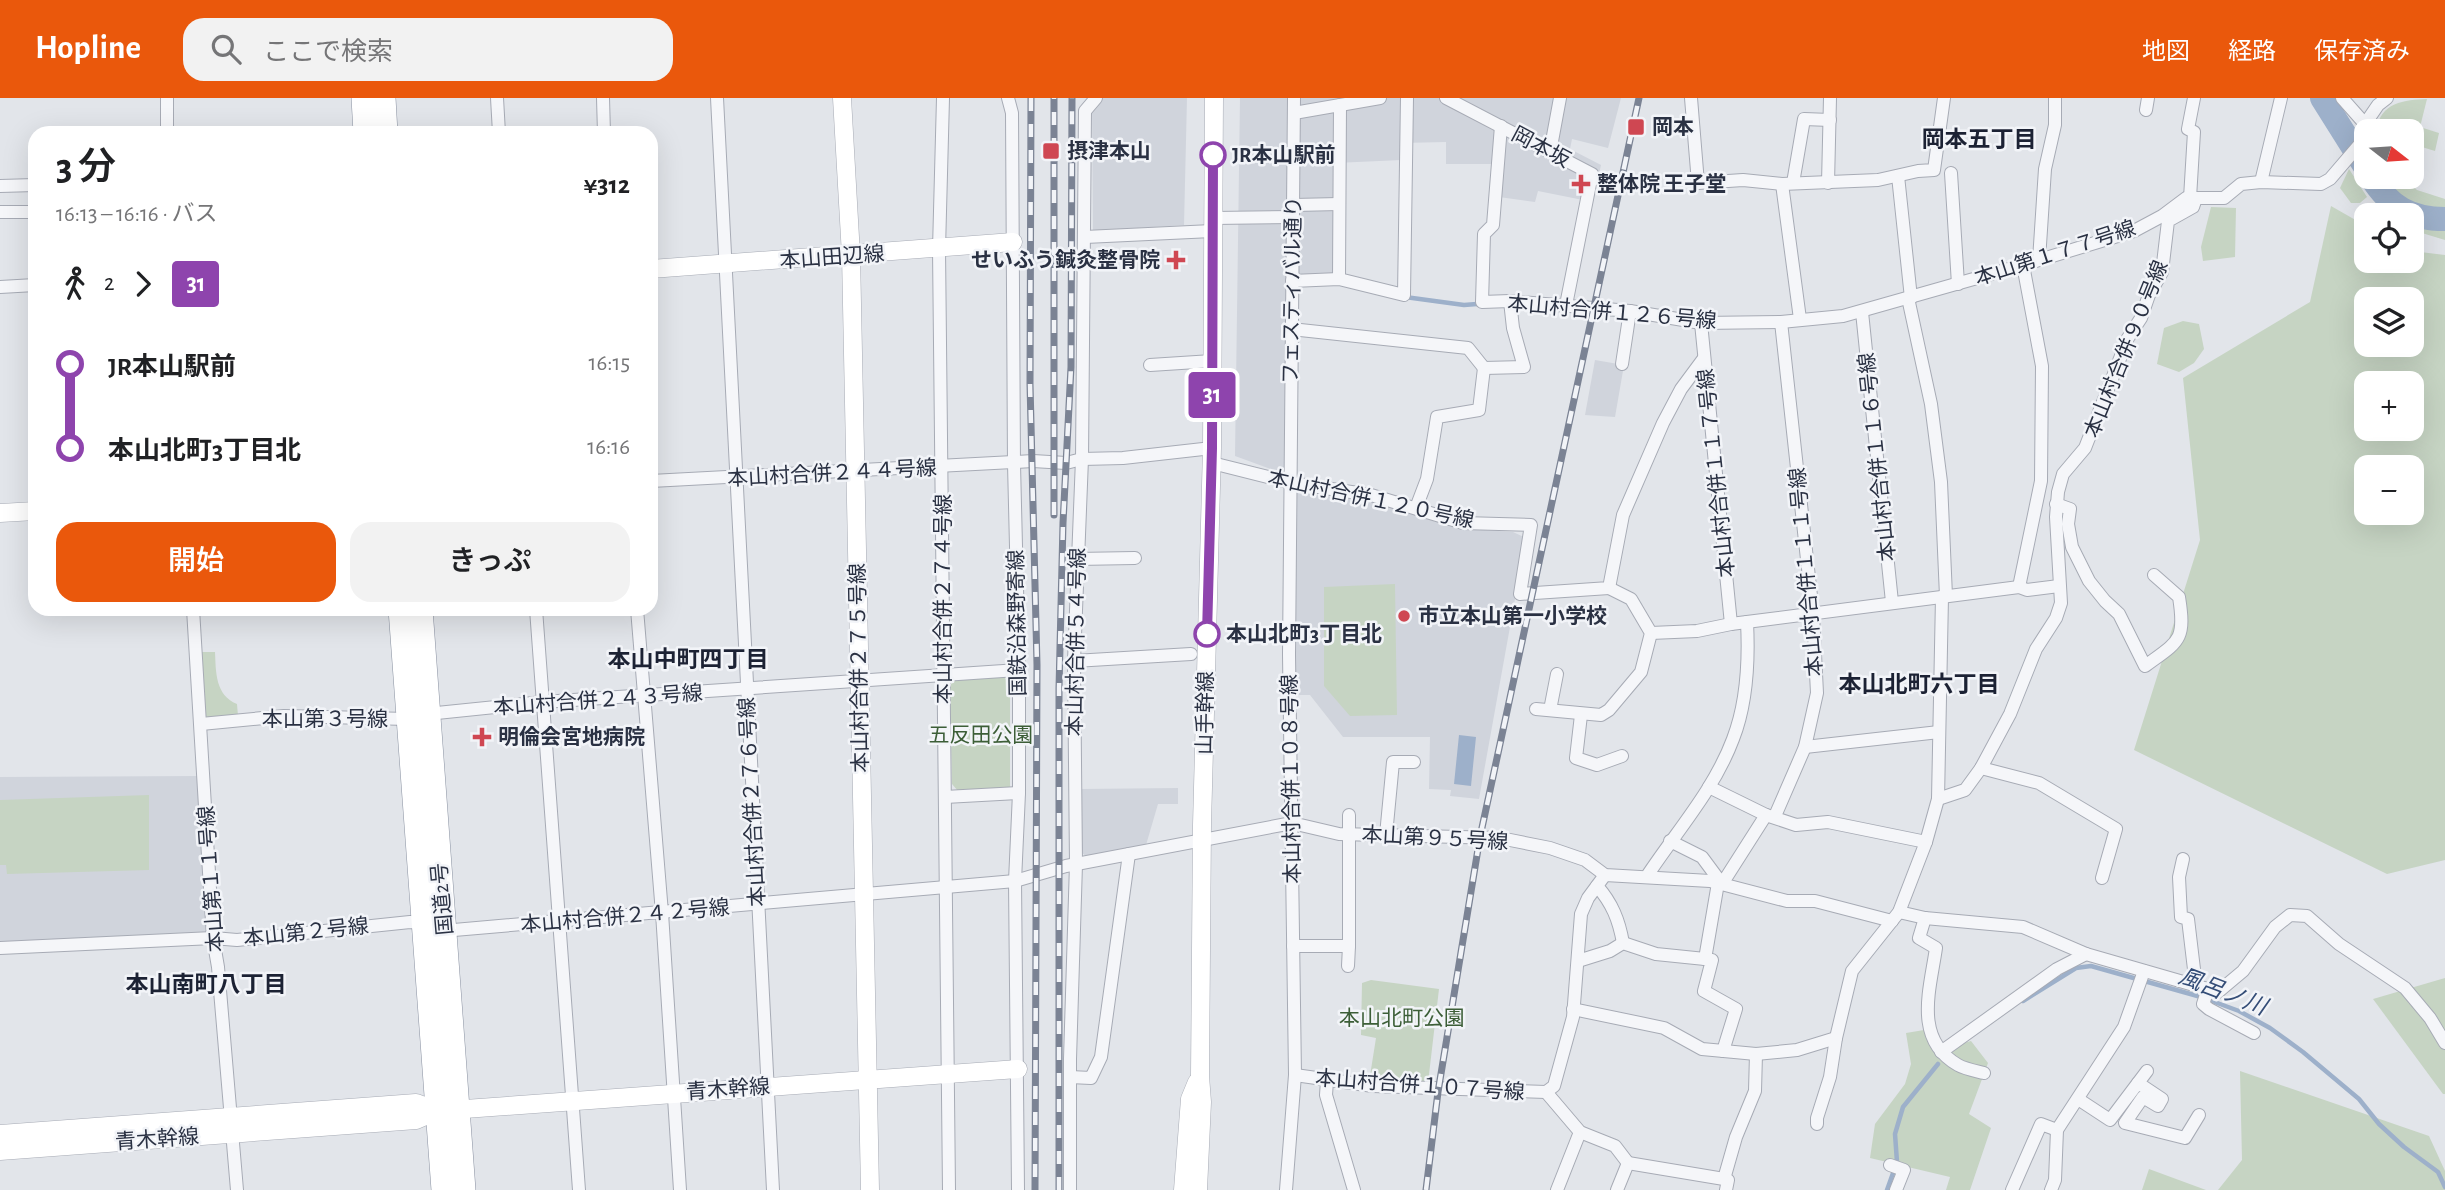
<!DOCTYPE html>
<html lang="ja">
<head>
<meta charset="utf-8">
<style>
  :root { --surface:#fff; --page:#f2f2f2; --text:#202124; --muted:#757577; --accent:#ea580c }
  body { margin:0; font-family:"Alegreya Sans","Noto Sans JP",sans-serif; background:var(--page); color:var(--text); height:100vh; display:flex; flex-direction:column; font-size:26px; white-space:nowrap }
  * { box-sizing:border-box; margin:0 }
  p { font-size:23px; color:var(--muted) }
  .icon { flex:none; width:38px; height:38px; fill:none; stroke:currentColor; stroke-width:2; stroke-linecap:round; stroke-linejoin:round }
  .map { position:relative; flex:1; overflow:hidden }
  .drawer { position:absolute; left:28px; top:28px; width:630px; height:490px; display:flex; flex-direction:column; background:var(--surface); border-radius:21px; box-shadow:0 7px 28px #0002 }
  .drawer>* { flex:none }
  .badge { padding:0 14px; border-radius:5px; font-size:24px; line-height:46px }
  .needle { width:46px; rotate:107deg }
  .fabs { position:absolute; left:2354px; top:21px; display:grid; gap:14px }
  .fabs a { display:grid; place-items:center; width:70px; height:70px; border-radius:14px; background:var(--surface); box-shadow:0 7px 28px #0002; font-size:35px }
  .map>.badge { position:absolute; translate:-50% -50%; box-shadow:0 0 0 4px #fff }
  .legs { display:flex; align-items:center; gap:10px; height:77px; padding:0 28px; font-size:23px }
  .legs p { margin-inline-start:auto }
  .summary { display:flex; align-items:center; justify-content:space-between; height:119px; padding:0 28px }
  h1 { font-size:38px; font-weight:600; line-height:52px }
  .action { display:flex; gap:14px; margin-top:auto; padding:14px 28px }
  .action a { flex:1; height:80px; border-radius:21px; background:var(--accent); color:#fff; font-size:28px; font-weight:600; line-height:80px; text-align:center }
  .action a+a { background:var(--page); color:var(--text) }
  ul { padding:0 28px; list-style:none }
  li { display:flex; align-items:center; gap:24px; height:84px; font-size:26px }
  li i { display:grid; place-items:center; width:10px; height:100%; margin:0 9px; background:currentColor }
  li i::after { content:''; width:18px; height:18px; margin:-9px; border:5px solid; border-radius:50%; background:var(--surface) }
  li p { margin-inline-start:auto }
  li:first-child i { background:linear-gradient(#0000 50%,currentColor 0) }
  li:last-child i { background:linear-gradient(currentColor 50%,#0000 0) }
  header { display:flex; align-items:center; gap:42px; box-sizing:border-box; height:98px; padding:0 35px; background:var(--accent); color:#fff }
  header strong { font-size:33px }
  nav { display:flex; gap:38px; margin-inline-start:auto; font-size:24px }
  .search { width:490px; height:63px; background:var(--page); display:flex; align-items:center; gap:18px; box-sizing:border-box; padding:0 24px; border-radius:21px; color:var(--muted); font-size:26px }
  .map>svg:first-child { display:block }
</style>
</head>
<body>
<header>
<strong>Hopline</strong>
<div class="search"><svg class="icon" aria-label="search" viewBox="0 0 24 24"><circle cx="10" cy="10" r="6"/><path d="M15 15l6 6"/></svg>ここで検索</div>
<nav><a>地図</a><a>経路</a><a>保存済み</a></nav>
</header>
<div class="map">
<svg width="2445" height="1092" viewBox="0 0 2445 1092">
  <rect width="100%" height="100%" fill="#e2e5ea"/>
  <g fill="#d0d4dc">
    <path d="M1100,0H1187L1184,127L1093,133L1092,9Z"/>
    <path d="M1240,0H1621L1608,50L1572,41L1570,51L1601,67L1593,104L1538,93L1535,104L1499,99L1501,66H1446V44L1401,45V62L1335,65L1333,178L1289,180L1286,375L1284,376L1235,358Z"/>
    <path d="M1595,262L1624,267L1615,319L1585,317Z"/>
    <path d="M1296,394L1374,404L1455,430L1513,434L1526,440L1479,701L1450,698L1451,692L1429,691L1430,639H1343L1310,597H1295Z"/>
    <path d="M198,678L208,827L205,836L0,846V679Z"/>
    <path d="M1178,690V706H1158L1146,747L1087,759L1081,754L1080,691Z"/>
  </g>
  <g fill="#c6d4c3" fill-rule="evenodd">
    <path d="M2427,1L2420,29L2439,35L2435,53L2412,46V33H2377C2379,4 2405,2 2427,1Z"/>
    <path d="M2349,71L2367,99L2360,105H2351L2340,90Z"/>
    <path d="M2378,79H2403L2417,92L2445,101V123L2439,117L2408,104Z"/>
    <path d="M2331,108L2366,128V163H2412V153L2445,157V762L2387,776L2134,652L2200,442L2183,280L2310,204ZM2366,201H2412V247H2366ZM2366,285H2412V331H2366ZM2366,369H2412V415H2366Z"/>
    <path d="M2211,109L2236,110L2235,159L2203,163L2201,149Z"/>
    <path d="M2412,123L2439,131L2445,128V142L2412,132Z"/>
    <path d="M2183,223L2199,226L2204,251L2194,265L2179,274L2157,266L2164,230Z"/>
    <path d="M1395,486L1397,617L1350,618L1324,588V489Z"/>
    <path d="M202,554H215C216,574 215,597 237,606L238,618L212,621L205,618Z"/>
    <path d="M1004,578L1010,589V690L958,693L952,686L950,588L954,581Z"/>
    <path d="M149,697V772L7,776L6,767H0V702Z"/>
    <path d="M2445,880V996H2443L2373,901Z"/>
    <path d="M1371,882L1439,891L1428,985L1369,984L1376,940L1361,937L1362,885Z"/>
    <path d="M1924,932L1934,953L1971,943L1988,965L1969,1016L1991,1030L1970,1092H1946L1950,1079L1870,1060L1875,1026L1905,986L1911,966L1906,935Z"/>
    <path d="M2240,973L2429,1038L2445,1073V1092H2218L2242,1062Z"/>
    <path d="M2149,1071L2206,1092H2142Z"/>
  </g>
  <path fill="#9db0ca" d="M1459,637L1476,639L1471,688L1454,686Z"/>
  <g fill="none" stroke-linecap="round" stroke-linejoin="round">
    <g stroke="#9db0ca" stroke-width="4.5">
      <path d="M1405,199L1464,207L1477,206"/>
      <path d="M2023,903L2076,870L2091,868L2201,899L2239,913L2270,930L2303,954L2359,1001L2379,1026L2404,1049L2438,1074L2445,1089"/>
      <path d="M1887,1092L1897,1064L1895,1036L1903,1009L1938,966"/>
    </g>
    <g stroke="#9db0ca" stroke-width="24">
      <path d="M2322,0L2366,70"/>
      <path d="M2371,79C2390,109 2410,121 2445,121"/>
    </g>
    <defs>
      <g id="street">
        <path d="M167,0V35"/>
        <path d="M497,0L499,35"/>
        <path d="M603,0L604,35"/>
        <path d="M717,0L773,1092"/>
        <path d="M943,0L939,151L949,1092"/>
        <path d="M1008,0L1012,15L1014,366L1019,572V695L1015,783L1018,1092"/>
        <path d="M1446,0L1592,76L1566,207"/>
        <path d="M1691,0L1698,85L1743,82L1782,86L1878,82L1918,73L1934,72L1944,0"/>
        <path d="M2342,0L2365,26"/>
        <path d="M2146,12L2148,0"/>
        <path d="M1294,15L1380,0"/>
        <path d="M1501,28L1493,127L1484,136L1482,204L1510,203L1630,213L1701,225L1781,224L1843,218L2023,167L2134,133L2162,118L2186,100H2224L2241,86L2261,84L2321,86L2330,81L2360,46L2365,26L2378,7L2387,0"/>
        <path d="M1550,54L1560,0"/>
        <path d="M1951,75L1958,186"/>
        <path d="M1898,78L1911,200"/>
        <path d="M2261,84L2281,0"/>
        <path d="M1793,85L1804,21L1830,22"/>
        <path d="M1828,85L1830,0"/>
        <path d="M1782,86L1800,221"/>
        <path d="M0,88L35,87"/>
        <path d="M2190,100L2194,34L2188,31L2194,0"/>
        <path d="M1294,107L1339,106"/>
        <path d="M0,114H35"/>
        <path d="M1213,120L1293,119"/>
        <path d="M1085,139L1212,133"/>
        <path d="M2039,162L2045,71L2055,27V0"/>
        <path d="M1339,181L1340,7"/>
        <path d="M1292,183L1339,181L1404,197L1407,0"/>
        <path d="M0,189L35,187"/>
        <path d="M1908,200L1931,306L1941,384L1946,498"/>
        <path d="M1862,214L1892,504"/>
        <path d="M1701,225L1731,526"/>
        <path d="M1291,231L1468,250L1484,270L1524,269L1513,230L1510,203"/>
        <path d="M1622,266L1630,213"/>
        <path d="M1150,267L1212,263"/>
        <path d="M1212,365L1292,385L1371,397L1463,425L1531,427L1520,496L1609,490L1623,417L1663,325L1681,291L1704,260"/>
        <path d="M651,383L1033,363L1066,365L1082,361L1123,360L1212,350"/>
        <path d="M2056,406L2070,411L2068,426L2072,449L2089,483L2105,503L2119,516L2145,568C2179,543 2186,543 2179,499L2154,477"/>
        <path d="M1416,410L1427,381L1437,319L1479,312L1484,270"/>
        <path d="M1076,461L1135,460"/>
        <path d="M2019,489L2041,383L2042,268L2023,167"/>
        <path d="M193,511L213,840L218,869L237,1092"/>
        <path d="M536,511L579,1092"/>
        <path d="M637,511L662,815L680,1092"/>
        <path d="M1651,535L1697,533L1731,526L2019,489L2027,492L2059,488"/>
        <path d="M1074,563L1191,556"/>
        <path d="M1536,611L1601,617L1609,612L1641,574L1651,535L1631,501L1609,490"/>
        <path d="M1550,612L1557,576"/>
        <path d="M427,616L543,604L1019,572"/>
        <path d="M1581,617L1576,660L1597,667L1622,658"/>
        <path d="M201,626L284,618L408,621"/>
        <path d="M1805,649L1939,634"/>
        <path d="M1981,670L2039,685L2116,731L2102,780"/>
        <path d="M1709,689L1766,717L1796,727L1828,724L1926,744"/>
        <path d="M945,699L1019,695"/>
        <path d="M1938,701L1965,692L1981,670L2010,616L2036,551L2056,520L2061,505L2056,419L2058,394L2063,376L2085,350L2128,240L2141,220L2149,197L2162,174L2168,123L2193,109L2196,100"/>
        <path d="M1775,718L1805,649L1817,595L1813,516L1781,224"/>
        <path d="M1386,737L1393,664H1414"/>
        <path d="M1670,743L1702,759L1722,786L1766,717"/>
        <path d="M2183,761L2179,779L2181,819L2188,821L2196,888"/>
        <path d="M1647,778C1676,734 1714,692 1733,641C1747,605 1749,562 1747,524"/>
        <path d="M1718,785L1705,861L1712,862L1704,893L1736,911L1723,953"/>
        <path d="M1597,788C1612,805 1619,822 1623,845"/>
        <path d="M1899,814L1925,820L2023,829L2086,856L2218,894L2243,873L2275,829L2290,817L2307,818L2339,846L2405,890L2430,920L2445,945"/>
        <path d="M1925,820L1919,840L1936,850C1930,892 1913,941 1958,967C1965,971 1976,973 1984,975"/>
        <path d="M1293,848H1349V717"/>
        <path d="M0,850L213,840L237,842L410,824L445,828L454,832L1015,783L1066,768L1292,725L1339,736L1500,740L1550,750L1585,762L1605,777L1710,783L1787,803H1815L1892,823"/>
        <path d="M1578,863L1610,853L1623,845L1656,856L1705,861"/>
        <path d="M1348,868L1349,848"/>
        <path d="M2208,891L2203,906L2209,911L2254,935"/>
        <path d="M1573,911L1664,930L1702,951L1756,956L1797,952L1836,940"/>
        <path d="M1941,954L2057,871L2086,856"/>
        <path d="M1295,977L1373,988L1546,994"/>
        <path d="M1070,979L1091,980L1101,959L1129,756"/>
        <path d="M1327,983L1326,997L1354,1092"/>
        <path d="M2138,985L2162,1001L2158,1008L2143,999L2125,1025L2185,1040L2199,1017"/>
        <path d="M1546,994L1554,988L1573,919L1581,816L1588,800L1605,777"/>
        <path d="M1546,994L1580,1034L1615,1048L1628,1065L1617,1092"/>
        <path d="M2078,1001L2110,1022L2147,973"/>
        <path d="M1817,1026V1020L1830,979L1836,940L1852,873L1899,814L1926,744L1938,701L1942,499"/>
        <path d="M1628,1065L1724,1081"/>
        <path d="M1890,1067L1904,1072L1896,1092"/>
        <path d="M1070,1092V961L1076,766L1074,563L1082,361L1085,13L1096,0"/>
        <path d="M1286,1092L1295,977L1289,557L1294,0"/>
        <path d="M1557,1092L1580,1034"/>
        <path d="M1726,1092L1728,1082L1724,1081L1736,1039L1755,993L1756,956"/>
        <path d="M2012,1092L2041,1026L2057,1032"/>
        <path d="M2051,1092L2055,1082L2057,1032L2124,929L2144,873"/>
      </g>
      <g id="secondary">
        <path d="M842,0L851,157L870,1092"/>
        <path d="M651,171L1013,144"/>
        <path d="M0,415L35,413"/>
        <path d="M0,1036L416,1005L437,1013"/>
        <path d="M0,1053L416,1022L437,1013L1018,971"/>
        <path d="M1183,1092L1190,1001L1197,984"/>
        <path d="M1198,1092L1202,1004L1200,978L1202,727L1212,350L1214,0"/>
      </g>
      <g id="highway">
        <path d="M363,0L365,35"/>
        <path d="M384,0L386,35"/>
        <path d="M400,511L443,1092"/>
        <path d="M421,511L464,1092"/>
      </g>
    </defs>
    <use href="#street" stroke="#a7abb5" stroke-width="14"/>
    <use href="#secondary" stroke="#a7abb5" stroke-width="19"/>
    <use href="#highway" stroke="#8991a1" stroke-width="24"/>
    <use href="#street" stroke="#f5f6f9" stroke-width="12"/>
    <use href="#secondary" stroke="#fff" stroke-width="18"/>
    <use href="#highway" stroke="#fff" stroke-width="23"/>
    <defs>
      <g id="rail">
        <path d="M1031,0L1030,286L1037,567L1035,1092"/>
        <path d="M1054,417V0"/>
        <path d="M1059,1092V590L1063,425L1071,269L1072,0"/>
        <path d="M1426,1092L1438,994L1480,739L1639,0"/>
      </g>
    </defs>
    <use href="#rail" stroke="#7b8394" stroke-width="7"/>
    <use href="#rail" stroke="#f2f4f8" stroke-width="4.5" stroke-dasharray="13" stroke-linecap="butt"/>
  </g>
  <g fill="none" stroke-linecap="round" stroke-linejoin="round">
    <defs>
      <path id="line-1" d="M1207,536L1212,350L1213,57"/>
    </defs>
    <use href="#line-1" stroke="#fff" stroke-width="16"/>
    <use href="#line-1" stroke="#8e44ad" stroke-width="10"/>
  </g>
  <g fill="#cf4752" stroke="#f2f4f8" stroke-width="2.5">
    <rect x="1627" y="20" width="18" height="18" rx="3.5"/>
    <rect x="1042" y="44" width="18" height="18" rx="3.5"/>
    <path d="M1577.5 75.5h7v7h7v7h-7v7h-7v-7h-7v-7h7z"/>
    <path d="M1172.5 151.5h7v7h7v7h-7v7h-7v-7h-7v-7h7z"/>
    <circle cx="1404" cy="518" r="7"/>
    <path d="M478.5 628.5h7v7h7v7h-7v7h-7v-7h-7v-7h7z"/>
  </g>
  <g fill="#fff" stroke="#8e44ad" stroke-width="3.5">
    <circle cx="1213" cy="57" r="12"/>
    <circle cx="1207" cy="536" r="12"/>
  </g>
  <g text-anchor="middle" stroke-width="5" stroke-linejoin="round" paint-order="stroke">
    <g font-size="21" font-weight="bold" fill="#2a3143" stroke="#f2f4f8" text-anchor="start">
      <text x="1652" y="36">岡本</text>
      <text x="1067" y="60">摂津本山</text>
      <text x="1597" y="93">整体院 王子堂</text>
      <text x="1160" y="169" text-anchor="end">せいふう鍼灸整骨院</text>
      <text x="1418" y="525">市立本山第一小学校</text>
      <text x="498" y="646">明倫会宮地病院</text>
    </g>
    <g font-size="21" fill="#2a3143" stroke="#f2f4f8">
      <text transform="translate(1541 49) rotate(28)" y="7">岡本坂</text>
      <text transform="translate(2055 155) rotate(-18)" y="7">本山第１７７号線</text>
      <text transform="translate(832 159) rotate(-4)" y="7">本山田辺線</text>
      <text transform="translate(1292 192) rotate(-89)" y="7">フェスティバル通り</text>
      <text transform="translate(1612 214) rotate(5)" y="7">本山村合併１２６号線</text>
      <text transform="translate(2126 251) rotate(-68)" y="7">本山村合併９０号線</text>
      <text transform="translate(1877 359) rotate(-96)" y="7">本山村合併１１６号線</text>
      <text transform="translate(832 375) rotate(-3)" y="7">本山村合併２４４号線</text>
      <text transform="translate(1716 375) rotate(-96)" y="7">本山村合併１１７号線</text>
      <text transform="translate(1371 401) rotate(12)" y="7">本山村合併１２０号線</text>
      <text transform="translate(1806 474) rotate(-95)" y="7">本山村合併１１１号線</text>
      <text transform="translate(943 501) rotate(-90)" y="7">本山村合併２７４号線</text>
      <text transform="translate(1017 525) rotate(-91)" y="7">国鉄沿森野寄線</text>
      <text transform="translate(1076 544) rotate(-89)" y="7">本山村合併５４号線</text>
      <text transform="translate(859 570) rotate(-91)" y="7">本山村合併２７５号線</text>
      <text transform="translate(598 602) rotate(-4)" y="7">本山村合併２４３号線</text>
      <text transform="translate(1205 615) rotate(-89)" y="7">山手幹線</text>
      <text x="325" y="628">本山第３号線</text>
      <text transform="translate(1291 681) rotate(-91)" y="7">本山村合併１０８号線</text>
      <text transform="translate(752 704) rotate(-93)" y="7">本山村合併２７６号線</text>
      <text transform="translate(1435 740) rotate(3)" y="7">本山第９５号線</text>
      <text transform="translate(211 781) rotate(-94)" y="7">本山第１１号線</text>
      <text transform="translate(442 801) rotate(-95)" y="7">国道2号</text>
      <text transform="translate(625 818) rotate(-5)" y="7">本山村合併２４２号線</text>
      <text transform="translate(306 834) rotate(-6)" y="7">本山第２号線</text>
      <text transform="translate(1420 987) rotate(4)" y="7">本山村合併１０７号線</text>
      <text transform="translate(728 991) rotate(-4)" y="7">青木幹線</text>
      <text transform="translate(157 1041) rotate(-4)" y="7">青木幹線</text>
    </g>
    <g font-size="21" font-weight="bold" fill="#2a3143" stroke="#f2f4f8" text-anchor="start">
      <text x="1232" y="64">JR本山駅前</text>
      <text x="1226" y="543">本山北町3丁目北</text>
    </g>
    <g font-size="21" fill="#3c5e37" stroke="#f2f4f8">
      <text x="981" y="644">五反田公園</text>
      <text x="1402" y="927">本山北町公園</text>
    </g>
    <g font-size="23" font-weight="bold" fill="#1c2234" stroke="#f2f4f8">
      <text x="1979" y="49">岡本五丁目</text>
      <text x="688" y="569">本山中町四丁目</text>
      <text x="1919" y="594">本山北町六丁目</text>
      <text x="206" y="894">本山南町八丁目</text>
    </g>
    <g font-size="23" font-style="italic" fill="#344d77" stroke="#f2f4f8">
      <text transform="translate(2223 893) rotate(21)" y="8">風呂ノ川</text>
    </g>
  </g>
</svg>
<div class="fabs">
<a><svg class="needle" viewBox="-14 -14 28 28"><path d="M0-13l5 13h-10z" fill="#e53935"/><path d="M0 13l5-13h-10z" fill="#757577"/></svg></a>
<a><svg class="icon" aria-label="locate" viewBox="0 0 24 24"><circle cx="12" cy="12" r="6"/><path d="M12 2v4M12 18v4M2 12h4M18 12h4"/></svg></a>
<a><svg class="icon" aria-label="layers" viewBox="0 0 24 24"><path d="M12 4l9 5-9 5-9-5zM3 14l9 5 9-5"/></svg></a>
<a>+</a>
<a>−</a>
</div>
<b class="badge" style="left:1212px;top:297px;background:#8e44ad;color:#fff">31</b>
<section class="drawer">
<div class="summary"><div><h1>3 分</h1><p>16:13 – 16:16 · バス</p></div><b>¥312</b></div>
<div class="legs"><svg class="icon" aria-label="walk" viewBox="0 0 24 24"><circle cx="13" cy="4" r="2"/><path d="M13 8l-2 6 4 7M11 14l-3 7M7 12l3-4h3l4 4"/></svg>2<svg class="icon" aria-label="forward" viewBox="0 0 24 24"><path d="M9 5l7 7-7 7"/></svg><b class="badge" style="background:#8e44ad;color:#fff">31</b></div>
<ul>
<li><i style="color:#8e44ad"></i><b>JR本山駅前</b><p>16:15</p></li>
<li><i style="color:#8e44ad"></i><b>本山北町3丁目北</b><p>16:16</p></li>
</ul>
<div class="action"><a>開始</a><a>きっぷ</a></div>
</section>
</div>
</body>
</html>
